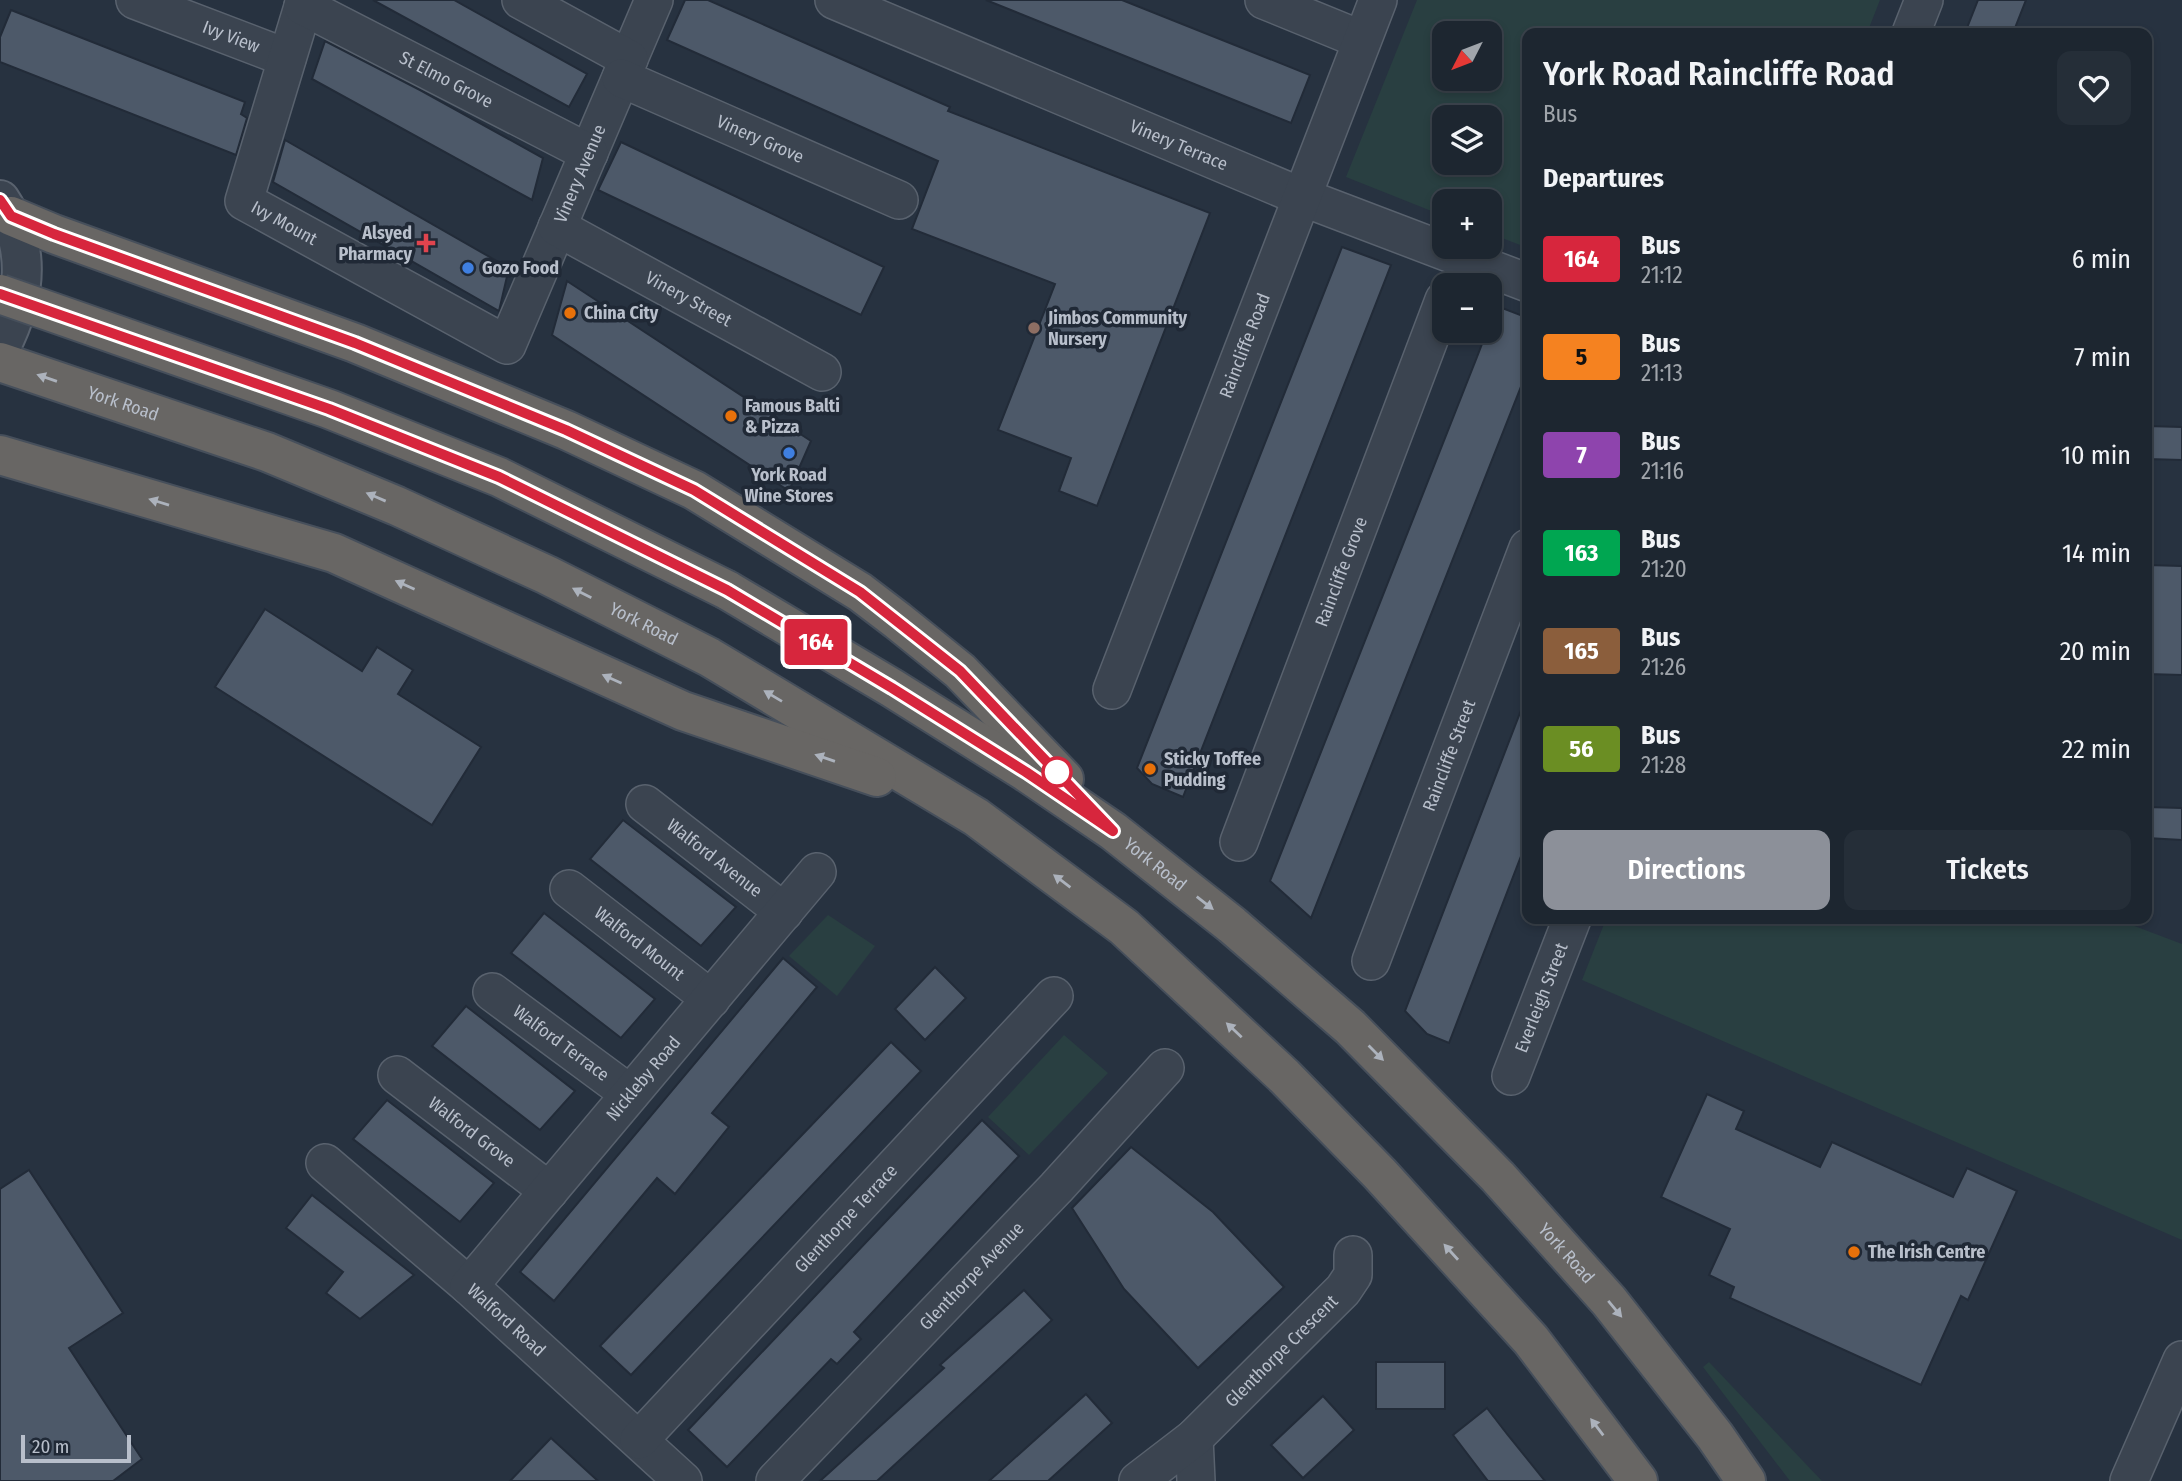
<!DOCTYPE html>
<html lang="en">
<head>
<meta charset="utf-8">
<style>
  :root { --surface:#1d2630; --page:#252e38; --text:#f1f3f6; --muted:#a0a5ab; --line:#3b434c; --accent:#8c9099 }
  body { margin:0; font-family:"Fira Sans Condensed",sans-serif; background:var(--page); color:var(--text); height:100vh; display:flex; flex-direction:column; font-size:26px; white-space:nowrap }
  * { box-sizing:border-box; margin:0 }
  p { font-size:23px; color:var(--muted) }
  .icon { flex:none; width:38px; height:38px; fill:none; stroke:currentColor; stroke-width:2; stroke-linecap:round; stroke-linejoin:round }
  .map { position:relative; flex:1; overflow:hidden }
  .sheet { position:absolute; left:1522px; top:28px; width:630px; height:896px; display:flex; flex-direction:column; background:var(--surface); border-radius:14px; box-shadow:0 4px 10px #0003,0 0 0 2px var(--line) }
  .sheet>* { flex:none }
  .badge { padding:0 14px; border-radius:5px; font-size:24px; line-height:46px }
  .needle { width:46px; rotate:228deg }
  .controls { position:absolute; left:1432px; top:21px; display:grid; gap:14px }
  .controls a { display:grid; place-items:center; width:70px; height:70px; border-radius:14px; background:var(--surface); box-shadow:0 4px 10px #0003,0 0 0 2px var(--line); font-size:35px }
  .scale { position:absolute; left:21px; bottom:18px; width:110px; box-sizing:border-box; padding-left:7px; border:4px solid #b8bfcb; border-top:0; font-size:19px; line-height:24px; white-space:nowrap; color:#b8bfcb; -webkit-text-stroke:5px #202936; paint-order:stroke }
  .map>.badge { position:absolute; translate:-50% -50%; box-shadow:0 0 0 4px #fff }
  h2 { padding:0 21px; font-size:26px; line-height:63px }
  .round { display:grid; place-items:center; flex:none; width:74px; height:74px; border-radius:14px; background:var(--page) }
  .head { display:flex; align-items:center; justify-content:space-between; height:119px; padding:0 21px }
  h1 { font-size:33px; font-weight:600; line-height:52px }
  .cta { display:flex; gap:14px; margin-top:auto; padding:14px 21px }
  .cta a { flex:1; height:80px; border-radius:14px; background:var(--accent); color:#fff; font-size:28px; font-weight:600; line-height:80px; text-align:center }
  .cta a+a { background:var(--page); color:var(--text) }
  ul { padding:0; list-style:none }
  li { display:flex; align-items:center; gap:21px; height:98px; padding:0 21px }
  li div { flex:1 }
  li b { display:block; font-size:26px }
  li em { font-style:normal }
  li .badge { min-width:77px; font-weight:700; text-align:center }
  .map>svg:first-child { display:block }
</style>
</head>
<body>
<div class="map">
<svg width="2182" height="1481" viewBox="0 0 2182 1481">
  <rect width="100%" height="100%" fill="#273240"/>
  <g fill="#293f41" fill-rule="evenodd">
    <path d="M1417,0H1880L1867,33H1528V248L1489,233V201H1444V216L1346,177ZM1444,33H1489V79H1444ZM1489,117V163H1444V117Z"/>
    <path d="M828,915L875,946L837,996L789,956Z"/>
    <path d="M1606,919H2116L2182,944V1240L1582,980Z"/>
    <path d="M1064,1035L1108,1073L1029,1155L988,1117Z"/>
    <path d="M1709,1362L1822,1481H1790L1703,1367Z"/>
  </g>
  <g fill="#4d5969" stroke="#222b38" stroke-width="2">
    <path d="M373,0H454L587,74L569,107Z"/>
    <path d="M685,0H708L950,107L948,111L1210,213L1097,506L1059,491L1071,458L998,430L1055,284L912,229L938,161L667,40Z"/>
    <path d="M986,0H1122L1310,75L1291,123Z"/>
    <path d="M1978,0H2026L2013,33H1965Z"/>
    <path d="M11,10L245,102L241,114L247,118L236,155L0,62V37Z"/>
    <path d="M325,41L420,90L543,158L532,200L312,79Z"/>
    <path d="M285,140L509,268L499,311L273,182Z"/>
    <path d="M621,142L884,267L861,315L598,190Z"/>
    <path d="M1342,247L1391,265L1183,797L1152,784L1137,768Z"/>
    <path d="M567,281L811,441L789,491L552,335Z"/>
    <path d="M1497,306L1528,318V369L1311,918L1270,881L1477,357L1487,331H1489Z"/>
    <path d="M2147,426L2182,427V460L2147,459Z"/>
    <path d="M2147,565L2182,566V675L2147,674Z"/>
    <path d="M265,609L362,671L377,647L413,670L398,694L481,747L432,825L215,687Z"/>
    <path d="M1525,700H1528V838L1449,1043L1427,1034L1405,1011Z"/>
    <path d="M2147,807L2182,808V840L2147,838Z"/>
    <path d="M623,820L736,907L701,946L590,859Z"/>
    <path d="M544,913L655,999L621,1038L511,953Z"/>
    <path d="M783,958L817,987L712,1113L729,1127L675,1194L657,1178L554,1301L520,1272Z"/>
    <path d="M935,967L966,998L925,1040L895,1009Z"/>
    <path d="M466,1006L575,1091L540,1130L432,1046Z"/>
    <path d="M891,1042L921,1071L631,1375L600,1346Z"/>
    <path d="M1707,1094L1744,1111L1736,1129L1820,1167L1832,1142L1953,1197L1967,1168L2017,1191L1968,1300L1961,1296L1921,1385L1730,1298L1734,1287L1709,1275L1730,1229L1661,1197Z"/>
    <path d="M387,1100L494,1183L460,1222L353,1139Z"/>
    <path d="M982,1120L1019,1156L854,1332L861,1339L837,1364L831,1359L727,1467L688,1430Z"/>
    <path d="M1131,1147L1213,1212L1284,1287L1198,1368L1124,1289L1072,1208Z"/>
    <path d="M29,1170L123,1313L69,1348L142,1459L113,1481H0V1189Z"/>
    <path d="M312,1195L414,1275L360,1319L326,1293L343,1272L286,1228Z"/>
    <path d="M1024,1290L1052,1320L877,1481H820L944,1368L940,1365Z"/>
    <rect x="1376" y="1362" width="69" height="47"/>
    <path d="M1086,1394L1112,1423L1048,1481H989Z"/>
    <path d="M1323,1396L1354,1430L1303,1478L1271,1445Z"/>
    <path d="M1487,1408L1507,1434L1545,1481H1488L1453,1435Z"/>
    <path d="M551,1438L598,1481H510Z"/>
  </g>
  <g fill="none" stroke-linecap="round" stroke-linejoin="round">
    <defs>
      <g id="minor">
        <path id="s1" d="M135,0L287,58"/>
        <path id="s2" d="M305,0L244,201L507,345L654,0"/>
        <path d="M521,0L629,59"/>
        <path id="s3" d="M834,0L1302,197L1528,283"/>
        <path d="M1264,0L1362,40"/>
        <path id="s4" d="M303,6L589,153"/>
        <path d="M1911,33L1924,0"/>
        <path id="s5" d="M621,78L899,200"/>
        <path id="s6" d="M557,227L822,372"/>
        <path id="s7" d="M1112,690L1378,0"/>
        <path id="s8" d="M645,804L784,912"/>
        <path id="s9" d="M1239,842L1444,300"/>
        <path id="s10" d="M569,889L711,999"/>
        <path id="s11" d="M1371,961L1528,548"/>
        <path id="s12" d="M492,992L630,1094"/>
        <path id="s13" d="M397,1075L549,1191"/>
        <path id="s14" d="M1511,1076L1572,919"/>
        <path id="s15" d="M325,1163L469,1286L683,1481"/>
        <path id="s16" d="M469,1286L817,872"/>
        <path d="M1194,1438L1196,1481"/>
        <path id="s17" d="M639,1440L1054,996"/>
        <path id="s18" d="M775,1481L1056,1188L1165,1068"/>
        <path id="s19" d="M1138,1481L1194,1438L1343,1290L1353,1275V1255"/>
        <path d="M2129,1481L2182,1360"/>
      </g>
      <path id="tertiary" d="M0,200C32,248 26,298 0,348"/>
      <g id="trunk">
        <path d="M11,216L54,234L355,343L566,430L694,490L860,592L898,621L960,671L1064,779"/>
        <path id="s20" d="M0,362L267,452L397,506L547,575L709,657L976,817L1124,927L1284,1076L1380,1174L1531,1340L1638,1481"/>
        <path d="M0,455L334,553L683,711L877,777"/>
        <path id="s21" d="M727,590L892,688L1026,772L1113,831L1232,925L1350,1027L1498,1177L1609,1301L1715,1436L1746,1481"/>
      </g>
    </defs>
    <use href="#minor" stroke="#59626e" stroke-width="40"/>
    <use href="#tertiary" stroke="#59626e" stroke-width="42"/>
    <use href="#trunk" stroke="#464f5b" stroke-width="42"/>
    <use href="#minor" stroke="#3b4450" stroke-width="37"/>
    <use href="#tertiary" stroke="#3b4450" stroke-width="38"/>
    <use href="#trunk" stroke="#686664" stroke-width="38"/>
    <defs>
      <path id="trunk-bridge" d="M0,294L329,409L499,477L727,590"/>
    </defs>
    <use href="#trunk-bridge" stroke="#464f5b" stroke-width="42" stroke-linecap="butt"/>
    <use href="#trunk-bridge" stroke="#686664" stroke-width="38"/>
  </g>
  <defs><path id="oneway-solid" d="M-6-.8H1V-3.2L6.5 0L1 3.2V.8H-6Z" transform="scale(1.75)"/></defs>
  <g fill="#acb2bc">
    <use href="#oneway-solid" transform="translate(47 378) rotate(-161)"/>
    <use href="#oneway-solid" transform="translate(376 497) rotate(-157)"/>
    <use href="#oneway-solid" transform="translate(159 502) rotate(-163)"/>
    <use href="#oneway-solid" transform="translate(405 585) rotate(-156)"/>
    <use href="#oneway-solid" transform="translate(582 593) rotate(-153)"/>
    <use href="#oneway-solid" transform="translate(612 679) rotate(-156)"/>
    <use href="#oneway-solid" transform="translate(773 696) rotate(-149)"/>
    <use href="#oneway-solid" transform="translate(825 758) rotate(-161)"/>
    <use href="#oneway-solid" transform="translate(1062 881) rotate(-143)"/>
    <use href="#oneway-solid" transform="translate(1205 903) rotate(38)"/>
    <use href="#oneway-solid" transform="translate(1234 1030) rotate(-137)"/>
    <use href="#oneway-solid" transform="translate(1376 1053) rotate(45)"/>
    <use href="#oneway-solid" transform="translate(1451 1252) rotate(-132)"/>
    <use href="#oneway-solid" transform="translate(1615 1309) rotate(50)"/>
    <use href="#oneway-solid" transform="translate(1597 1427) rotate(-127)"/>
  </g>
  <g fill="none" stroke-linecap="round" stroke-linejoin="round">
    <defs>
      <path id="line" d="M0,200L11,216L54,234L355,343L566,430L694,490L860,592L960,671L1113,831L1026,772L892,688L727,590L499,477L329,409L0,294"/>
    </defs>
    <use href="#line" stroke="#fff" stroke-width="16"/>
    <use href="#line" stroke="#d7263d" stroke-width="10"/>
  </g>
  <path fill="#e0444e" stroke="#202936" stroke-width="2.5" d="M422.5 232.5h7v7h7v7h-7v7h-7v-7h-7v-7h7z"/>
  <g fill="#3f7fe0" stroke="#202936" stroke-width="2.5">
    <circle cx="468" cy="268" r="7"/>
    <circle cx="789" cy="453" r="7"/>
  </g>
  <g fill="#e8710a" stroke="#202936" stroke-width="2.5">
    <circle cx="570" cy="313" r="7"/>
    <circle cx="731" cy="416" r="7"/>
    <circle cx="1150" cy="769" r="7"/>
    <circle cx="1854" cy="1252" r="7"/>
  </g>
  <circle fill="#8d6e63" stroke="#202936" stroke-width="2.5" cx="1034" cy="328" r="7"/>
  <circle fill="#fff" stroke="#d7263d" stroke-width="3.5" cx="1057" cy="772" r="14"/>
  <g text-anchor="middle" stroke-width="7" stroke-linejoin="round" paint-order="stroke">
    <g font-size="18" fill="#b8bfcb" stroke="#202936">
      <text dy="6" stroke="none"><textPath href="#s1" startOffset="103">Ivy View</textPath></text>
      <text dy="6" stroke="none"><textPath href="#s4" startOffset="161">St Elmo Grove</textPath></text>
      <text dy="6" stroke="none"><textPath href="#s5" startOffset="152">Vinery Grove</textPath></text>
      <text dy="6" stroke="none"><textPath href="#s3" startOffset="374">Vinery Terrace</textPath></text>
      <text dy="6" stroke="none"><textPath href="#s2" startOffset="696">Vinery Avenue</textPath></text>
      <text dy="6" stroke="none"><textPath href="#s2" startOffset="256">Ivy Mount</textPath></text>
      <text dy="6" stroke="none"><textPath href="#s6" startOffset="150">Vinery Street</textPath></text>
      <text dy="6" stroke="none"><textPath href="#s7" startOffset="369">Raincliffe Road</textPath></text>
      <text dy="6" stroke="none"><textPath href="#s20" startOffset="130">York Road</textPath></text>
      <text dy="6" stroke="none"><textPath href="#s9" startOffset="289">Raincliffe Grove</textPath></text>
      <text dy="6" stroke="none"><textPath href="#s20" startOffset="696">York Road</textPath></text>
      <text dy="6" stroke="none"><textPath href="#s11" startOffset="220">Raincliffe Street</textPath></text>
      <text dy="6" stroke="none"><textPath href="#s8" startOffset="88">Walford Avenue</textPath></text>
      <text dy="6" stroke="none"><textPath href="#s21" startOffset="509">York Road</textPath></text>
      <text dy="6" stroke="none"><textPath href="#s10" startOffset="89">Walford Mount</textPath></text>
      <text dy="6" stroke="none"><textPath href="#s14" startOffset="84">Everleigh Street</textPath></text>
      <text dy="6" stroke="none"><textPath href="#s12" startOffset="86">Walford Terrace</textPath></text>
      <text dy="6" stroke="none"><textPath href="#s16" startOffset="271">Nickleby Road</textPath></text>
      <text dy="6" stroke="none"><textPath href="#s13" startOffset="94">Walford Grove</textPath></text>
      <text dy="6" stroke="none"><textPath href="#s17" startOffset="303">Glenthorpe Terrace</textPath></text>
      <text dy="6" stroke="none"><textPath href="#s21" startOffset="1076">York Road</textPath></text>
      <text dy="6" stroke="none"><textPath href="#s18" startOffset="284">Glenthorpe Avenue</textPath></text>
      <text dy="6" stroke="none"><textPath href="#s15" startOffset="240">Walford Road</textPath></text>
      <text dy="6" stroke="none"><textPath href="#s19" startOffset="194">Glenthorpe Crescent</textPath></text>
    </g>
    <g font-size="18" font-weight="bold" fill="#b8bfcb" stroke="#202936" text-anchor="start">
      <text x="412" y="239" text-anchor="end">Alsyed<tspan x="412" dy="21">Pharmacy</tspan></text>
      <text x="482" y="274">Gozo Food</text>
      <text x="584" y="319">China City</text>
      <text x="1048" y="324">Jimbos Community<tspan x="1048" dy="21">Nursery</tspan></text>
      <text x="745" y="412">Famous Balti<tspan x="745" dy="21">&amp; Pizza</tspan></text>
      <text x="789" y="481" text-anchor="middle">York Road<tspan x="789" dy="21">Wine Stores</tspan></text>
      <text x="1164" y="765">Sticky Toffee<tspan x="1164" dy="21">Pudding</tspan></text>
      <text x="1868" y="1258">The Irish Centre</text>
    </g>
  </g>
</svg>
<div class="controls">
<a><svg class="needle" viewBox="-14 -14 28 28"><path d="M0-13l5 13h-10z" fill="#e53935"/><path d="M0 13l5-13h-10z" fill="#a0a5ab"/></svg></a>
<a><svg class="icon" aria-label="layers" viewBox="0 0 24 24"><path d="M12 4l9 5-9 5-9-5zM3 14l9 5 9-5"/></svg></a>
<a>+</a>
<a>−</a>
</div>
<div class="scale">20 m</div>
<b class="badge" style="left:816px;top:642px;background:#d7263d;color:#fff">164</b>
<section class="sheet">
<div class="head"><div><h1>York Road Raincliffe Road</h1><p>Bus</p></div><a class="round"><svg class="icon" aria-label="heart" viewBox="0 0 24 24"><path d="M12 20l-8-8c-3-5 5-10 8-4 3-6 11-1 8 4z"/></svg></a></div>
<h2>Departures</h2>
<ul>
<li><span class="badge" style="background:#d7263d;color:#fff">164</span><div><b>Bus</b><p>21:12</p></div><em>6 min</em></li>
<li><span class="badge" style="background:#f58220;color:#111">5</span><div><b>Bus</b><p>21:13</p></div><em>7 min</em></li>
<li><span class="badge" style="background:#8e44ad;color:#fff">7</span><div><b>Bus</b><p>21:16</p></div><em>10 min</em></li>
<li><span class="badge" style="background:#00a651;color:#fff">163</span><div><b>Bus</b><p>21:20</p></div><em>14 min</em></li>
<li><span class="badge" style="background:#8b5e3c;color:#fff">165</span><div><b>Bus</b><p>21:26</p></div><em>20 min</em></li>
<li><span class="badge" style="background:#6b8e23;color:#fff">56</span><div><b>Bus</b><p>21:28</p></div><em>22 min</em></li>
</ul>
<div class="cta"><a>Directions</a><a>Tickets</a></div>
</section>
</div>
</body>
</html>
